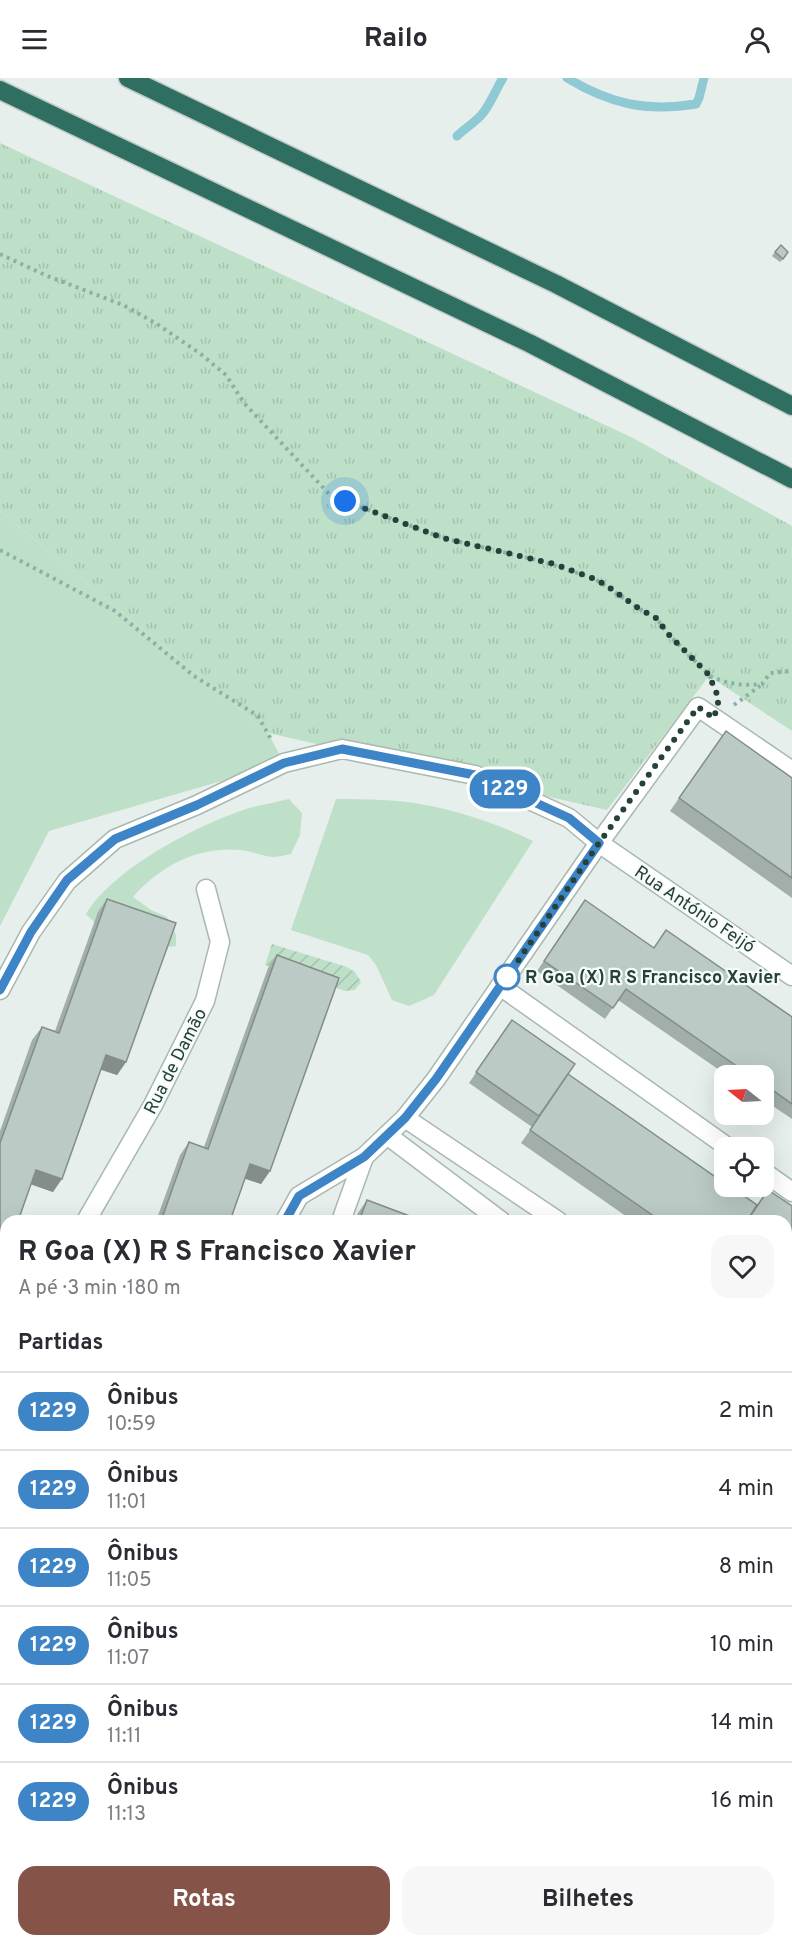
<!DOCTYPE html>
<html lang="pt">
<head>
<meta charset="utf-8">
<style>
  :root { --surface:#fff; --page:#f7f7f7; --text:#2b2b33; --muted:#7c7c81; --line:#e1e1e2; --accent:#855347 }
  body { margin:0; font-family:Overpass,sans-serif; background:var(--page); color:var(--text); height:100vh; display:flex; flex-direction:column; font-size:22px; white-space:nowrap }
  * { box-sizing:border-box; margin:0 }
  p { font-size:20px; color:var(--muted) }
  .icon { flex:none; width:33px; height:33px; fill:none; stroke:currentColor; stroke-width:2; stroke-linecap:round; stroke-linejoin:round }
  .map { position:relative; flex:1; overflow:hidden }
  .sheet { position:absolute; left:0px; top:1137px; width:792px; height:732px; display:flex; flex-direction:column; background:var(--surface); border-radius:18px 18px 0 0; box-shadow:0 6px 24px #0002 }
  .sheet>* { flex:none }
  .badge { padding:0 12px; border-radius:20px; font-size:21px; line-height:39px }
  .needle { width:39px; rotate:288deg }
  .buttons { position:absolute; left:714px; top:987px; display:grid; gap:12px }
  .buttons a { display:grid; place-items:center; width:60px; height:60px; border-radius:12px; background:var(--surface); box-shadow:0 6px 24px #0002; font-size:30px }
  .you { position:absolute; width:30px; height:30px; margin:-15px; border:4px solid #fff; border-radius:50%; background:#1a73e8; box-shadow:0 0 0 9px #1a73e833 }
  .map>.badge { position:absolute; translate:-50% -50%; box-shadow:0 0 0 3px #fff }
  h2 { padding:0 18px; font-size:22px; line-height:54px }
  .round { display:grid; place-items:center; flex:none; width:63px; height:63px; border-radius:18px; background:var(--page) }
  .summary { display:flex; align-items:center; justify-content:space-between; height:102px; padding:0 18px }
  h1 { font-size:28px; font-weight:700; line-height:45px }
  .cta { display:flex; gap:12px; margin-top:auto; padding:12px 18px }
  .cta a { flex:1; height:69px; border-radius:18px; background:var(--accent); color:#fff; font-size:24px; font-weight:700; line-height:69px; text-align:center }
  .cta a+a { background:var(--page); color:var(--text) }
  ul { padding:0; list-style:none }
  li { display:flex; align-items:center; gap:18px; height:78px; padding:0 18px; border-top:2px solid var(--line) }
  li div { flex:1 }
  li b { display:block; font-size:22px }
  li em { font-style:normal }
  li .badge { min-width:66px; font-weight:700; text-align:center }
  header { display:flex; justify-content:space-between; align-items:center; height:78px; padding:0 18px; background:var(--surface); font-size:27px; font-weight:700 }
  .map>svg:first-child { display:block }
</style>
</head>
<body>
<header><svg class="icon" aria-label="menu" viewBox="0 0 24 24"><path d="M4 6h16M4 12h16M4 18h16"/></svg>Railo<svg class="icon" aria-label="person" viewBox="0 0 24 24"><circle cx="12" cy="8" r="4"/><path d="M4 21q1-7 8-7t8 7"/></svg></header>
<div class="map">
<svg width="792" height="1869" viewBox="0 0 792 1869">
  <defs>
    <pattern id="park-tufts" width="24" height="20" patternUnits="userSpaceOnUse" patternTransform="scale(1.5)"><rect width="24" height="20" fill="#bfe0c8"/><path d="M3 7l-1-3M5 7V3M7 7l1-3M15 17l-1-3M17 17v-4M19 17l1-3" fill="none" stroke="#a4c1ad"/></pattern>
    <pattern id="garden-furrows" width="10" height="10" patternUnits="userSpaceOnUse" patternTransform="scale(1.5)"><rect width="10" height="10" fill="#bfe0c8"/><path d="M-1 1l2-2M0 10L10 0M9 11l2-2" fill="none" stroke="#a4c1ad"/></pattern>
  </defs>
  <rect width="100%" height="100%" fill="#e6efeb"/>
  <path fill="#d4dfda" d="M786,1703L792,1705V1869H597L590,1867L591,1863H786Z"/>
  <g fill="#bfe0c8">
    <path d="M0,433L268,655L284,685L49,753L0,848Z"/>
    <path d="M289,721L302,735L300,757L291,776C285,777 278,779 272,779C262,778 251,773 240,772C198,768 160,788 133,819L151,832L167,839L176,857V868L163,870L102,852L86,836C113,791 194,749 243,732C257,727 274,725 289,721Z"/>
    <path d="M336,721C351,721 367,721 382,722C433,724 488,741 533,763L434,917L409,928L392,922L376,887L368,877L291,852Z"/>
    <path d="M0,1388H6V1506L0,1504Z"/>
    <path d="M516,1863H582L597,1869H500Z"/>
  </g>
  <g fill="url(#park-tufts)">
    <path d="M0,65L631,359L792,448V653L709,598L607,732L268,655L0,433Z"/>
    <path d="M0,1858L6,1859V1863H41L92,1869H0Z"/>
  </g>
  <path fill="url(#garden-furrows)" d="M272,866L347,889L355,894L361,904L355,912L345,913L265,887Z"/>
  <g fill="none" stroke-linecap="round" stroke-linejoin="round">
    <g stroke="#8ec9d4" stroke-width="9">
      <path d="M567,0C610,26 646,34 696,26L699,20L704,0"/>
      <path d="M457,58C465,50 476,44 483,35C491,25 496,11 503,0"/>
    </g>
    <defs>
      <g id="minor">
        <path d="M500,908L729,1070"/>
        <path d="M0,912L31,854L67,803L115,761L197,727L284,685L342,671L475,697L569,740L599,765L792,898"/>
        <path d="M405,1040L558,1143"/>
        <path d="M387,1057L501,1143"/>
        <path d="M764,1094L792,1114"/>
        <path d="M86,1143L153,1027L205,923L220,864L206,811"/>
        <path d="M285,1143L299,1118L364,1079L405,1040L436,1001L599,765L698,629L792,693"/>
        <path d="M341,1143L364,1079"/>
        <path d="M786,1275L792,1266"/>
        <path d="M0,1381L6,1377"/>
        <path d="M786,1485L792,1487"/>
        <path d="M0,1818L6,1819"/>
        <path d="M280,1869L283,1863"/>
        <path d="M406,1869L411,1863"/>
      </g>
      <g id="highway">
        <path d="M128,0L556,206L792,328"/>
        <path d="M0,12L529,265L792,401"/>
      </g>
    </defs>
    <use href="#minor" stroke="#a8b8b2" stroke-width="21"/>
    <use href="#highway" stroke="#c2cac8" stroke-width="21"/>
    <g stroke="#86b3a5" stroke-width="4" stroke-dasharray="3 4.5" stroke-linecap="butt">
      <path d="M0,176L45,197L123,227L157,246L202,277L226,297L244,325L331,418L443,460L541,483L595,501L638,530L656,540L670,558L709,597L715,611"/>
      <path d="M0,472L115,533L194,598L258,638L272,663"/>
      <path d="M710,598C727,606 743,608 762,606L770,595L792,593"/>
      <path d="M734,627L760,608"/>
      <path d="M0,1267L6,1265"/>
      <path d="M786,1336L792,1328"/>
      <path d="M0,1729L6,1731"/>
      <path d="M2,1794L6,1773"/>
      <path d="M501,1869L514,1863"/>
      <path d="M525,1869L526,1863"/>
    </g>
    <use href="#minor" stroke="#fff" stroke-width="18"/>
    <use href="#highway" stroke="#2f6f62" stroke-width="18"/>
  </g>
  <g fill="#a1aea9">
    <path d="M775,174L786,178L780,184L772,178Z"/>
    <path d="M726,653L792,700V820L670,733Z"/>
    <path d="M107,821L126,984L117,997L101,992L53,1114L31,1106L0,1193V1053L32,962L42,949L55,953L98,834Z"/>
    <path d="M585,822L654,870L792,939V1041L764,1022V998H728L618,922L605,941L537,893Z"/>
    <path d="M277,877L270,1093L261,1106L245,1101L230,1143H156L180,1077L189,1064L204,1069L268,890Z"/>
    <path d="M512,942L566,999L757,1127L792,1128V1224L790,1227L786,1225V1143H633L521,1065L533,1048L532,1049L469,1005Z"/>
    <path d="M367,1122L423,1143H355L358,1135Z"/>
    <path d="M792,1356V1440L786,1436V1365Z"/>
    <path d="M6,1513V1670L0,1668V1522Z"/>
  </g>
  <g fill="#838d89">
    <path d="M106,977L126,984L117,997L97,990Z"/>
    <path d="M250,1086L270,1093L261,1106L241,1099Z"/>
    <path d="M36,1092L62,1101L53,1114L27,1105Z"/>
    <path d="M786,1591L792,1593V1602L790,1605L786,1604Z"/>
    <path d="M3,1653L6,1654V1670L0,1668V1657Z"/>
    <path d="M669,1863H713L709,1869H693Z"/>
    <path d="M720,1863H749L745,1869Z"/>
  </g>
  <g fill="#bbcac4" stroke="#838d89" stroke-width="1.5">
    <path d="M781,167L788,174L783,181L775,174Z"/>
    <path d="M726,653L792,700V800L679,720Z"/>
    <path d="M107,821L176,845L126,984L106,977L62,1101L36,1092L18,1143H6V1176L0,1193V1065L42,949L59,955Z"/>
    <path d="M585,822L654,870L666,852L792,939V1026L764,1006V998H751L626,911L613,930L544,883Z"/>
    <path d="M277,877L339,900L270,1093L250,1086L230,1143H161L189,1064L208,1071Z"/>
    <path d="M512,942L575,986L539,1038L476,994Z"/>
    <path d="M568,996L724,1105V1108H730L757,1127L747,1143H661L530,1052Z"/>
    <path d="M768,1112L792,1128V1213L786,1209V1143H747Z"/>
    <path d="M367,1122L423,1143H359Z"/>
    <path d="M792,1356V1425L786,1421V1365Z"/>
    <path d="M6,1517V1654L3,1653L0,1662V1532Z"/>
    <path d="M786,1518L792,1520V1593L786,1591Z"/>
  </g>
  <g fill="none" stroke-linecap="round" stroke-linejoin="round">
    <defs>
      <path id="line" d="M0,912L31,854L67,802L115,761L197,727L284,685L342,671L475,697L569,740L599,765L436,1001L405,1040L364,1079L299,1118L285,1143"/>
    </defs>
    <use href="#line" stroke="#fff" stroke-width="14"/>
    <use href="#line" stroke="#3d85c6" stroke-width="9"/>
    <path stroke="#24423a" stroke-width="6" stroke-dasharray="0 10.8" d="M345,423L443,460L554,486L595,501L607,508L638,530L656,540L670,558L709,597L719,621L714,640L698,629L599,765L507,899"/>
  </g>
  <circle fill="#fff" stroke="#3d85c6" stroke-width="3" cx="507" cy="899" r="12"/>
  <g text-anchor="middle" stroke-width="4.5" stroke-linejoin="round" paint-order="stroke">
    <g font-size="18" fill="#24423a" stroke="#f7fbf9">
      <text transform="translate(695 831) rotate(34)" y="6">Rua António Feijó</text>
      <text transform="translate(175 983) rotate(-63)" y="6">Rua de Damão</text>
    </g>
    <g font-size="18" font-weight="bold" fill="#24423a" stroke="#f7fbf9" text-anchor="start">
      <text x="525" y="905">R Goa (X) R S Francisco Xavier</text>
    </g>
  </g>
</svg>
<div class="buttons">
<a><svg class="needle" viewBox="-14 -14 28 28"><path d="M0-13l5 13h-10z" fill="#e53935"/><path d="M0 13l5-13h-10z" fill="#7c7c81"/></svg></a>
<a><svg class="icon" aria-label="locate" viewBox="0 0 24 24"><circle cx="12" cy="12" r="6"/><path d="M12 2v4M12 18v4M2 12h4M18 12h4"/></svg></a>
</div>
<div class="you" style="left:345px;top:423px"></div>
<b class="badge" style="left:505px;top:711px;background:#3d85c6;color:#fff">1229</b>
<section class="sheet">
<div class="summary"><div><h1>R Goa (X) R S Francisco Xavier</h1><p>A pé · 3 min · 180 m</p></div><a class="round"><svg class="icon" aria-label="heart" viewBox="0 0 24 24"><path d="M12 20l-8-8c-3-5 5-10 8-4 3-6 11-1 8 4z"/></svg></a></div>
<h2>Partidas</h2>
<ul>
<li><span class="badge" style="background:#3d85c6;color:#fff">1229</span><div><b>Ônibus</b><p>10:59</p></div><em>2 min</em></li>
<li><span class="badge" style="background:#3d85c6;color:#fff">1229</span><div><b>Ônibus</b><p>11:01</p></div><em>4 min</em></li>
<li><span class="badge" style="background:#3d85c6;color:#fff">1229</span><div><b>Ônibus</b><p>11:05</p></div><em>8 min</em></li>
<li><span class="badge" style="background:#3d85c6;color:#fff">1229</span><div><b>Ônibus</b><p>11:07</p></div><em>10 min</em></li>
<li><span class="badge" style="background:#3d85c6;color:#fff">1229</span><div><b>Ônibus</b><p>11:11</p></div><em>14 min</em></li>
<li><span class="badge" style="background:#3d85c6;color:#fff">1229</span><div><b>Ônibus</b><p>11:13</p></div><em>16 min</em></li>
</ul>
<div class="cta"><a>Rotas</a><a>Bilhetes</a></div>
</section>
</div>
</body>
</html>
